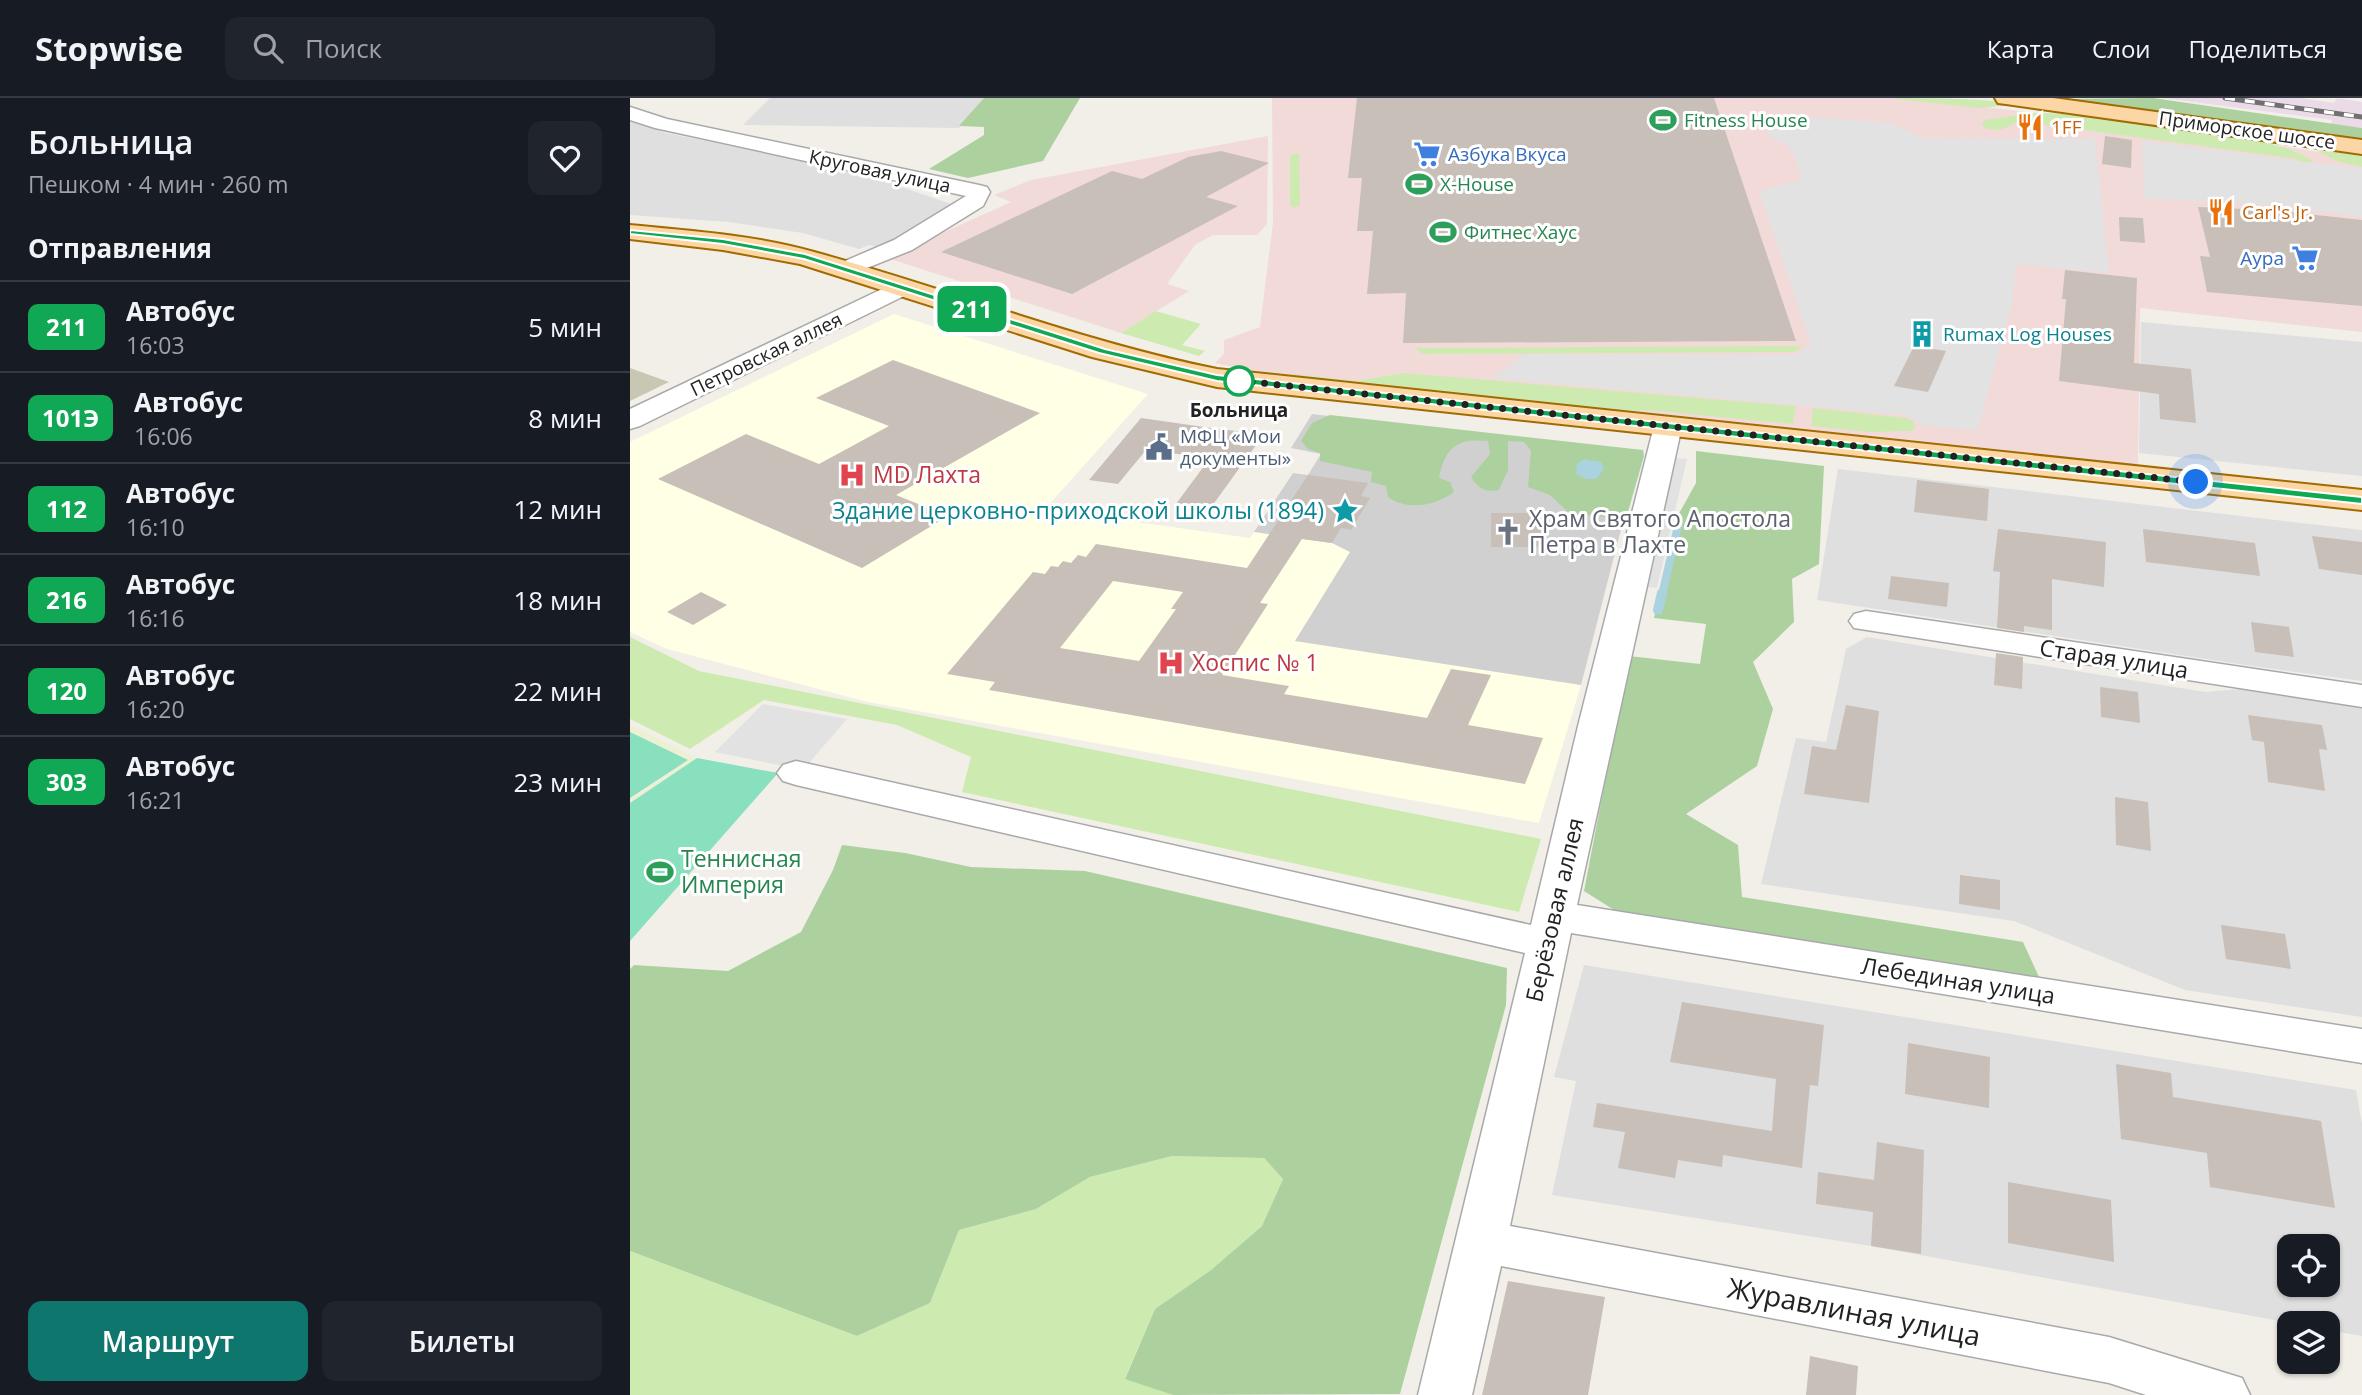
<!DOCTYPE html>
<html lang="ru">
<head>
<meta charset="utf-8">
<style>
  :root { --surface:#171b24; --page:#20242c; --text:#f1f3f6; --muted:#9ea1a6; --line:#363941; --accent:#0f766e }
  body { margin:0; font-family:"Open Sans",sans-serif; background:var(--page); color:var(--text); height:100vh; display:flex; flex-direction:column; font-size:26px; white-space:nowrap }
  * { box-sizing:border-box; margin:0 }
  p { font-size:23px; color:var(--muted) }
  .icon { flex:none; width:38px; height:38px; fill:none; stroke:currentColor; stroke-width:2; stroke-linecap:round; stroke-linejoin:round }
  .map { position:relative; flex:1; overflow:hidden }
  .drawer { display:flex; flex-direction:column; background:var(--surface); width:630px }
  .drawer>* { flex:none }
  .badge { padding:0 14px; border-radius:10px; font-size:24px; line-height:46px }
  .tools { position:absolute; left:1647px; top:1136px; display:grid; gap:14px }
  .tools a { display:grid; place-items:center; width:63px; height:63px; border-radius:14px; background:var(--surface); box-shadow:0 2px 5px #0004; font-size:35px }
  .you { position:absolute; width:35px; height:35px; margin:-18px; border:5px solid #fff; border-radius:50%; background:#1a73e8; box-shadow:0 0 0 10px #1a73e833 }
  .map>.badge { position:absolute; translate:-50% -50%; box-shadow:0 0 0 4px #fff }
  h2 { padding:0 28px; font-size:26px; line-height:63px }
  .round { display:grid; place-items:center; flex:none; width:74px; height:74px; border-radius:14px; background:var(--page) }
  .headline { display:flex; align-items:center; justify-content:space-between; height:119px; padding:0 28px }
  h1 { font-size:33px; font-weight:600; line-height:52px }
  .cta { display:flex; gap:14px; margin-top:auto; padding:14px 28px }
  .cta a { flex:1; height:80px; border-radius:14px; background:var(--accent); color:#fff; font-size:28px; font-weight:600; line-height:80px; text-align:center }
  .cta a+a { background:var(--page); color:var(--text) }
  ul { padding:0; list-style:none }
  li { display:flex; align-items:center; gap:21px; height:91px; padding:0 28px; border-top:2px solid var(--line) }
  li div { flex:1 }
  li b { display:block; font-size:26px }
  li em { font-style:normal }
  li .badge { min-width:77px; font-weight:700; text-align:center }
  header { display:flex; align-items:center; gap:42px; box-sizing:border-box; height:98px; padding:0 35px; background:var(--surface); border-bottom:2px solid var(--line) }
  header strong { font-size:33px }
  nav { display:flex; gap:38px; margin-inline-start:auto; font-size:24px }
  .search { width:490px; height:63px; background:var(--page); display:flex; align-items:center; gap:18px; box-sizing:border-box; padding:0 24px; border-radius:14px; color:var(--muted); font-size:26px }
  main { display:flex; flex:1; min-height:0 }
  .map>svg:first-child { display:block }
</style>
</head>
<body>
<header>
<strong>Stopwise</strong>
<div class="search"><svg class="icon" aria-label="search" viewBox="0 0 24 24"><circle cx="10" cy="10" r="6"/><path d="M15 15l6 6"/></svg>Поиск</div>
<nav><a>Карта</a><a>Слои</a><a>Поделиться</a></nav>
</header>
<main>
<section class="drawer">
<div class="headline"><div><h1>Больница</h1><p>Пешком · 4 мин · 260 m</p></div><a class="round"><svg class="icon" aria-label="heart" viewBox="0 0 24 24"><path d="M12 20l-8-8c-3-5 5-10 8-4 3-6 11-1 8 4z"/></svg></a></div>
<h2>Отправления</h2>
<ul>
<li><span class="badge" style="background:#10a855;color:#fff">211</span><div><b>Автобус</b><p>16:03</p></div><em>5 мин</em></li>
<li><span class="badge" style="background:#10a855;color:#fff">101Э</span><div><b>Автобус</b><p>16:06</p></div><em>8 мин</em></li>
<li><span class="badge" style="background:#10a855;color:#fff">112</span><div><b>Автобус</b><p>16:10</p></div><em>12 мин</em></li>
<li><span class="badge" style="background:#10a855;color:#fff">216</span><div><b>Автобус</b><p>16:16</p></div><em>18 мин</em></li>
<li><span class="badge" style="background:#10a855;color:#fff">120</span><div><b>Автобус</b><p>16:20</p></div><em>22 мин</em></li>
<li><span class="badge" style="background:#10a855;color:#fff">303</span><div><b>Автобус</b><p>16:21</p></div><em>23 мин</em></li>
</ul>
<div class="cta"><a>Маршрут</a><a>Билеты</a></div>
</section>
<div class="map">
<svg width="1732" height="1297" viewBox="0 0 1732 1297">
  <rect width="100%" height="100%" fill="#f2efe9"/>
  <g fill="#e0dfdf" fill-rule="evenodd">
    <path d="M140,0H354L329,30L113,27Z"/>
    <path d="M0,22L36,35L172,62L254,83L321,106L284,131L248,149L239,147L229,151L173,135L99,124L0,117Z"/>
    <path d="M1511,224L1732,244V378L1509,355Z"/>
    <path d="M1208,371L1732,432V583L1622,568L1187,502Z"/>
    <path d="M1237,539L1575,594L1610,591L1732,610V919L1555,892L1384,823L1131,786L1166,640L1196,644L1216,551Z"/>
    <path d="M954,867L1726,992L1732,1026V1238L1698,1232V1225H1661L1241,1148L922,1097L946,983L924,979ZM1659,1148H1698V1186H1659Z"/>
  </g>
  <g fill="#f2dad9">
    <path d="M642,0H1281L1558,33L1732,61V234L1510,210L1508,367L650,279L585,265L594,256V242L630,229L643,125Z"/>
    <path d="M638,38L637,126L627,137H583L565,147L537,186L559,193L491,235L257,160L381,104L364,97L401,82Z"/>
  </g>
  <path fill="#ebdbe8" d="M1532,0H1670L1704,5L1707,0L1732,4V30L1701,26L1702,22Z"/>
  <path fill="#ffffe5" d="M264,216L518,296L415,411L620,440L624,434L702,445L721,454L665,543L951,587L909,725L238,604L37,551L0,534V344Z"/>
  <path fill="#d0d0d0" d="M682,316L1011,354L951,587L665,543L720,454L702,445L624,434L663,375L678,377L691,356L661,350Z"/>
  <path fill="#c7c7b4" d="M0,270L39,284L0,303Z"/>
  <path fill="#eef0d5" d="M0,626L67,660L0,705Z"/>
  <g fill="#cdebb0">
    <path d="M1260,0C1283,0 1370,0 1384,7L1347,10Z"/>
    <path d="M1400,15C1451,14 1649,33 1683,64L1667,66L1668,61L1388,23C1376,31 1369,34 1355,30L1352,26L1354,22Z"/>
    <path d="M1674,46L1732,53V69L1707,63Z"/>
    <path d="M666,55L669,57L670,107L664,110L660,107V58Z"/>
    <path d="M526,213L571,226L552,247L575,253L569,258L491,235Z"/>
    <path d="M1173,248L1164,254L793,256L785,250Z"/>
    <path d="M773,275L1166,308L1163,326L1029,313L944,311L659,282L664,276L728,283Z"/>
    <path d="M1183,310L1276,320L1283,323L1285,329L1282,333L1239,334L1181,328Z"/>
    <path d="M0,539L69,573L911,741L889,814L332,694L341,659L267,627L134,602L60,651L0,621Z"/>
    <path d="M542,1058L634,1060L653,1081L632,1128L581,1172L525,1211L495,1280L543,1297H0V1153L227,1238L300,1205L329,1132L406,1111L460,1079Z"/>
  </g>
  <g fill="#add19e">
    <path d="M354,0H450L413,63L338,80L299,71L354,37V29L329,28Z"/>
    <path d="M1523,0L1732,30V45L1427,1Z"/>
    <path d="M700,317L1013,352L1014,358L996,421L939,415L920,397L898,389L901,353L894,344L878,343V372L869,392C855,395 848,390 841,379L860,356L858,343C827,340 815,349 809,380L820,384L824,394C805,408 777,413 758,399L756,388L741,384L742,374L690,363V355L678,351L671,343L682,325Z"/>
    <path d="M1066,353L1194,368L1189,466L1162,481L1164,524L1123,564L1143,611L1127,668L1056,716L1108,747L1112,799L1393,844L1409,879L992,817L954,793L999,558L1070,566L1076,526L1024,520L1047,419L1066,385Z"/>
    <path d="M212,747L275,755L341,769L455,773L877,870L876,907L770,1296L543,1297L495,1281L525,1211L581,1172L632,1128L653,1081L634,1060L542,1058L460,1079L406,1111L329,1132L300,1205L227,1238L0,1153V871L4,867L98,873L171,834L203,772Z"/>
  </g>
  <g fill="#88e0be">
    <path d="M0,634L58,662L0,700Z"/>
    <path d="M67,660L148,675L0,843V705Z"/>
  </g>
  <g fill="#e2e2e2">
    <path d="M1132,19H1183L1262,25L1292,40L1465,41L1479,175L1386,166L1383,201L1348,332L1292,327L1276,317L862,280L893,257H1165L1181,246L1129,93L1172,82L1163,55L1155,46L1140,40Z"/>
    <path d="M1512,43L1732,71V119L1647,107L1514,100Z"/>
    <path d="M1036,359L1057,361L1027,490L1004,488Z"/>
    <path d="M133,606L217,621L173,672L85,654Z"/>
  </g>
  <path fill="#aad3df" d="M954,361L971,364L974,371L966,381H955L946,376L947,366Z"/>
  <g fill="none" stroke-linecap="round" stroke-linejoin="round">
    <path stroke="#aad3df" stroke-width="8" d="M1032,497L1048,428"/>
    <path stroke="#aad3df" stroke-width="10" d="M1028,512L1032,495"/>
  </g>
  <g fill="#c7bfb8" fill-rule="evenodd">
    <path d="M727,0H1084L1166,243L773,245L776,195L737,196L743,133H727L732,80H718Z"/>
    <path d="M1475,38L1502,42L1501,70L1472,66Z"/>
    <path d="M591,53L639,65L576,99L608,108L442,196L311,154L482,73L512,81L558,59Z"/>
    <path d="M1568,109L1639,112L1732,122V208L1577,194L1570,158L1580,159Z"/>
    <path d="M1489,119L1513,120L1515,145L1490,143Z"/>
    <path d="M1435,172L1507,180L1504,265L1561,271L1566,325L1530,321L1529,296L1429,283L1436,201H1432Z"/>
    <path d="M1284,248L1316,253L1298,294L1264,288Z"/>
    <path d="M263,262L410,315L266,397L318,418L232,470L28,381L116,336L189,366L259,328L186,300Z"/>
    <path d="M511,320L588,331L634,336L577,415L543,410L580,360L516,352L488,386L459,382Z"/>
    <path d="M678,377L738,385L731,398L740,400L721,432L711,430L702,445L672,441L630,505L638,506L592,577L659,588L654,596L797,620L821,571L861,577L838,627L913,640L895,686L359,592L365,584L317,576L403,474L415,476L421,468L428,469L433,463L441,465L448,457L456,459L466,446L617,470ZM483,483L553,494L541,511H546L509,563L430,550Z"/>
    <path d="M1287,382L1359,391L1357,423L1284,414Z"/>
    <path d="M861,415H913L915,449H861Z"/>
    <path d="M1368,431L1476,444L1474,489L1422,481V532L1394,528V534L1367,530L1370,474L1363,473Z"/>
    <path d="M1513,431L1625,445L1630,478L1516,464Z"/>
    <path d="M1682,438L1732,444V477L1689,471Z"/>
    <path d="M1261,478L1319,485L1317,509L1258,501Z"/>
    <path d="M71,494L97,507L63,527L37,514Z"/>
    <path d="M1621,524L1659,529L1664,559L1625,554Z"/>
    <path d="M1366,555L1393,559L1392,591L1364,587Z"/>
    <path d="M1470,589L1508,594L1510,625L1471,619Z"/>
    <path d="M1216,607L1249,613L1239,705L1174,696L1182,648L1206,652Z"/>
    <path d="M1618,617L1692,627L1697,652L1689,651L1695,693L1638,684L1634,644L1622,642Z"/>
    <path d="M1485,699L1518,704L1521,753L1486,747Z"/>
    <path d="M1330,777L1370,782V812L1329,806Z"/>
    <path d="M1591,827L1655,836L1661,871L1596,861Z"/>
    <path d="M1052,904L1194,927L1188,988L1180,987L1172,1070L1093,1057L1092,1069L1048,1062L1045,1080L988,1070L995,1034L963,1029L967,1005L1142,1033L1146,981L1040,964Z"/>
    <path d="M1278,945L1360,959L1359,1010L1275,996Z"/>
    <path d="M1486,966L1541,975L1543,999L1691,1023L1705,1110L1580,1089L1577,1055L1491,1041Z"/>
    <path d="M1247,1044L1294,1052L1291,1156L1241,1148L1243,1114L1186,1106L1188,1074L1244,1082Z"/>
    <path d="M1378,1084L1481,1102L1484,1164L1378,1145Z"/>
    <path d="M878,1183L975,1199L958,1297H852Z"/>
    <path d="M1180,1258L1228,1268L1226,1297H1176Z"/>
  </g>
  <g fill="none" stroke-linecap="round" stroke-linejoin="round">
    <defs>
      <g id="minor">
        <path d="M0,9L37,21L349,87L357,89L360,94L353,108L282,152L217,178L208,176L205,171L208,166L264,142L336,98L25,30L0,22Z"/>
        <path d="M273,181L282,184L286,189L282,194L10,328L0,331V311Z"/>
        <path d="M1038,319L1048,322L1052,328L947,807L1732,931V965L941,835L880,1128L1479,1239L1612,1280L1620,1297H1516L1479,1285L871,1168L842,1297H788L895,855L166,687L153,683L147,675L153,667L166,663L901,827L948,628L1024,328L1028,322Z"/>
        <path d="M1236,513L1732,587V609L1224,530L1219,523L1224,516Z"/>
      </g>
      <g id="major">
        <path d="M1365,0H1423L1732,42V56L1376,6L1368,5Z"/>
        <path d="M0,127C61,133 125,137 184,154C319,191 449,243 587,271L1732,392V412L587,289L462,259L170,166L93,152L0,141Z"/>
      </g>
    </defs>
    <use href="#minor" stroke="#a9a9a9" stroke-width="3"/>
    <use href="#major" stroke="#a06b00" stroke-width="4"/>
    <use href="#minor" fill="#fff" fill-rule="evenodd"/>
    <use href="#major" fill="#fcd6a4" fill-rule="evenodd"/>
    <defs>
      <path id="rail" d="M1595,0L1732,19"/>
    </defs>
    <use href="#rail" stroke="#707070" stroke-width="5"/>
    <use href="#rail" stroke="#fff" stroke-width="3.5" stroke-dasharray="10" stroke-linecap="butt"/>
  </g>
  <path fill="#10a855" stroke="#fff" stroke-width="2" d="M0,132L93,141L175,156L475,251L587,277L1732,399V406L587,283L469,255L174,161L93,146L0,136Z"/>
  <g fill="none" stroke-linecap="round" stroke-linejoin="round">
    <path stroke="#222" stroke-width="7" stroke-dasharray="0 12.6" d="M609,283L603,282L1566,384"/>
  </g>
  <defs>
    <symbol id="stadium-bare" viewBox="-9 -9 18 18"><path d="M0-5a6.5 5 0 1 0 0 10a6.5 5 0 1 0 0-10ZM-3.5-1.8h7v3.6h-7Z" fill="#2e9e5b" stroke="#fff" stroke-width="2.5" paint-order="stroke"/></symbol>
    <symbol id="restaurant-bare" viewBox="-9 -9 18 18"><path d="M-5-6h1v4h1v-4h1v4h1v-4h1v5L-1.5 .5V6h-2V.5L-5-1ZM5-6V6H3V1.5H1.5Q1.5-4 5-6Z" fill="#e8710a" stroke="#fff" stroke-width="2.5" paint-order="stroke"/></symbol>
    <symbol id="supermarket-bare" viewBox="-9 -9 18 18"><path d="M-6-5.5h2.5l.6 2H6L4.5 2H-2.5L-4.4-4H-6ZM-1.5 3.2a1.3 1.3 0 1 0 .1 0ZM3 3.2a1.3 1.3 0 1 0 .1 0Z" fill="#3f7fe0" stroke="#fff" stroke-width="2.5" paint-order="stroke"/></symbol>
    <symbol id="building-bare" viewBox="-9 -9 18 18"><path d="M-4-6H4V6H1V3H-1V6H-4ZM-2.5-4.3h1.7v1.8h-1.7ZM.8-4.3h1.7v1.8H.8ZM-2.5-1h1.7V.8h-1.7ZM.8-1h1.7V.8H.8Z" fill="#0f9aa8" stroke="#fff" stroke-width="2.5" paint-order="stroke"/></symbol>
    <symbol id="civic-bare" viewBox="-9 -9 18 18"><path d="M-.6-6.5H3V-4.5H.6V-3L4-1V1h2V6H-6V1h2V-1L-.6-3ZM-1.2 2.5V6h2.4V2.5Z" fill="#5c6f8a" stroke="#fff" stroke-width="2.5" paint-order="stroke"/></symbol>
    <symbol id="hospital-bare" viewBox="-9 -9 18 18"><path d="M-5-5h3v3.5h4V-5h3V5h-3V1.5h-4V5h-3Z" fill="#e0444e" stroke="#fff" stroke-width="2.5" paint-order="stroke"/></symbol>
    <symbol id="sight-bare" viewBox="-9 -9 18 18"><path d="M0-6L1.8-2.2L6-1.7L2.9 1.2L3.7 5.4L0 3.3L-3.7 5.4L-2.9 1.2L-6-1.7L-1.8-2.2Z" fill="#0f9aa8" stroke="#fff" stroke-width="2.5" paint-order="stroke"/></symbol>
    <symbol id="church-bare" viewBox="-9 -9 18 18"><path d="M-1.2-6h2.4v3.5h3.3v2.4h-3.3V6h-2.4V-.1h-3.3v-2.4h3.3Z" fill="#6b7280" stroke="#fff" stroke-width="2.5" paint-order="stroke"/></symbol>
  </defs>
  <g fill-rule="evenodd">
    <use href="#stadium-bare" x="1014" y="3" width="38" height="38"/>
    <use href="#restaurant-bare" x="1381" y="10" width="38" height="38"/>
    <use href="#supermarket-bare" x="778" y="37" width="38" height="38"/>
    <use href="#stadium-bare" x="770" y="67" width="38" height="38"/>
    <use href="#restaurant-bare" x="1572" y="95" width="38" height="38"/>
    <use href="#stadium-bare" x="794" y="115" width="38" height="38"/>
    <use href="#supermarket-bare" x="1656" y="141" width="38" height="38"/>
    <use href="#building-bare" x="1273" y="217" width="38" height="38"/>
    <use href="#civic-bare" x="510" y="330" width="38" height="38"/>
    <use href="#hospital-bare" x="203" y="358" width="38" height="38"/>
    <use href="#sight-bare" x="696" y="394" width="38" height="38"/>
    <use href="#church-bare" x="859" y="415" width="38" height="38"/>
    <use href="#hospital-bare" x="522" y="546" width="38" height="38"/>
    <use href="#stadium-bare" x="11" y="755" width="38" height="38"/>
  </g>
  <circle fill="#fff" stroke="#10a855" stroke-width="3.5" cx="609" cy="283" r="14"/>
  <g text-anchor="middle" stroke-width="6" stroke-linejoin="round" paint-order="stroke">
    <g font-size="19" fill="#27864d" stroke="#fff" text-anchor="start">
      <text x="1054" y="29">Fitness House</text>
      <text x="810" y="93">X-House</text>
      <text x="834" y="141">Фитнес Хаус</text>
    </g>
    <g font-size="19" fill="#c56008" stroke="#fff" text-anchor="start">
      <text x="1421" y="36">1FF</text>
      <text x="1612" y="121">Carl's Jr.</text>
    </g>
    <g font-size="19" fill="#222" stroke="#fff">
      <text transform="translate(1617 32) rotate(8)" y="7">Приморское шоссе</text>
      <text transform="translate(250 73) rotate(12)" y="7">Круговая улица</text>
      <text transform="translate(136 256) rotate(-26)" y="7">Петровская аллея</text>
    </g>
    <g font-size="19" fill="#366cbe" stroke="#fff" text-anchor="start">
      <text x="818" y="63">Азбука Вкуса</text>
      <text x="1654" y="167" text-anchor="end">Аура</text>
    </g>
    <g font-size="19" fill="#0d838f" stroke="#fff" text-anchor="start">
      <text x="1313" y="243">Rumax Log Houses</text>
    </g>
    <g font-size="19" font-weight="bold" fill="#222" stroke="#fff">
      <text x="609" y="319">Больница</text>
    </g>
    <g font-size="19" fill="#4e5e75" stroke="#fff" text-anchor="start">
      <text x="550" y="345">МФЦ «Мои<tspan x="550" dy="22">документы»</tspan></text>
    </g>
    <g font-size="23" fill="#be3a42" stroke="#fff" text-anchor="start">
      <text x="243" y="385">MD Лахта</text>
      <text x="562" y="573">Хоспис № 1</text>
    </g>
    <g font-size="23" fill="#0d838f" stroke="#fff" text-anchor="end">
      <text x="694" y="421">Здание церковно-приходской школы (1894)</text>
    </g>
    <g font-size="23" fill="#5b616d" stroke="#fff" text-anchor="start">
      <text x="899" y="429">Храм Святого Апостола<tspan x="899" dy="26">Петра в Лахте</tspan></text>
    </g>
    <g font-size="23" fill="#222" stroke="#fff">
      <text transform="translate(1484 561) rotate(9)" y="8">Старая улица</text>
      <text transform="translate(925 812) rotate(-77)" y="8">Берёзовая аллея</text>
      <text transform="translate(1328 883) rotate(9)" y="8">Лебединая улица</text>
    </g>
    <g font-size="23" fill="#27864d" stroke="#fff" text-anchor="start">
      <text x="51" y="769">Теннисная<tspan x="51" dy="26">Империя</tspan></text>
    </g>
    <g font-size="28" fill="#222" stroke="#fff">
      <text transform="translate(1224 1214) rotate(11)" y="10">Журавлиная улица</text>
    </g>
  </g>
</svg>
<div class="tools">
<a><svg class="icon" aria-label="locate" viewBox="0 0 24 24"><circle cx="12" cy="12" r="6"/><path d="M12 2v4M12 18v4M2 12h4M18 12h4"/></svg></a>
<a><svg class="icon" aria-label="layers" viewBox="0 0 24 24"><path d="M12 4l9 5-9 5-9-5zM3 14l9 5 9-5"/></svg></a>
</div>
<div class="you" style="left:1566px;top:384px"></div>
<b class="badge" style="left:342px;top:211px;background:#10a855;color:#fff">211</b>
</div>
</main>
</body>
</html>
